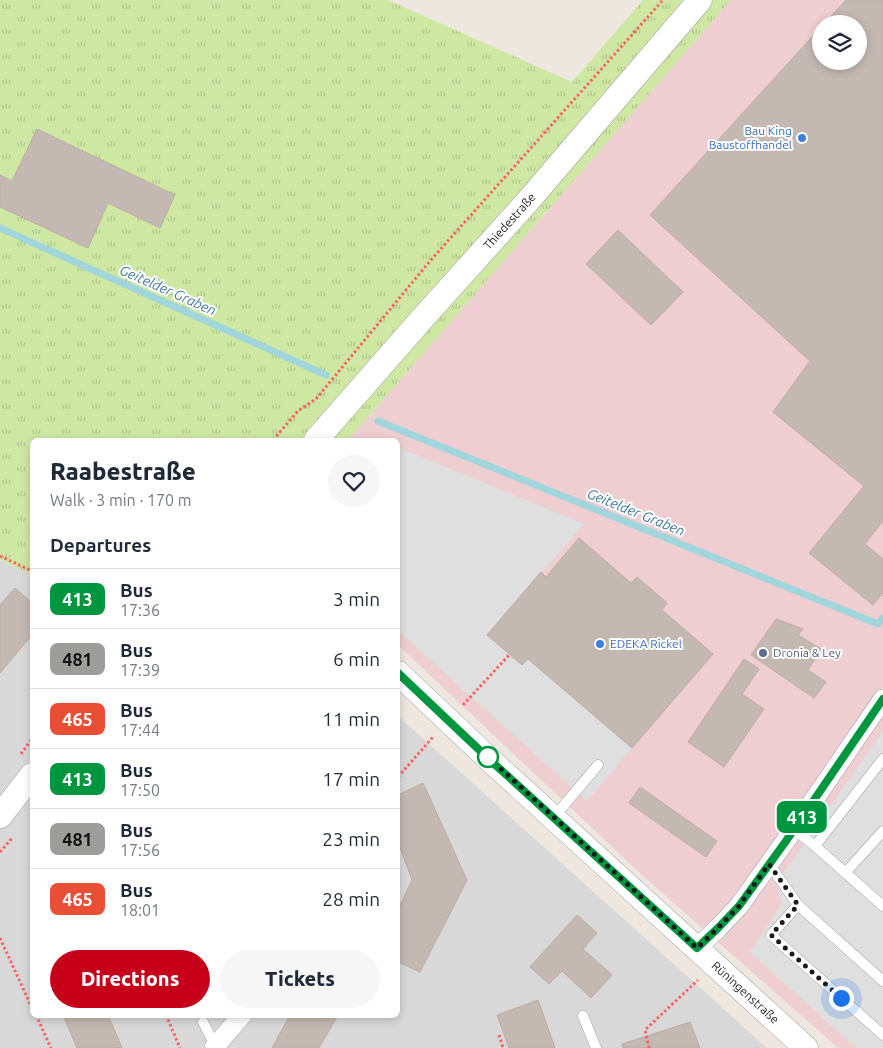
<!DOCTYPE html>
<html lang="en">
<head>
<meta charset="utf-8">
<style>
  :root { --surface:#fff; --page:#f6f6f7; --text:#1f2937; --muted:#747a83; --line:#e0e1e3; --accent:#c60019 }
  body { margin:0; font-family:Ubuntu,sans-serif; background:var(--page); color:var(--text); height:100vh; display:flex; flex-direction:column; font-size:19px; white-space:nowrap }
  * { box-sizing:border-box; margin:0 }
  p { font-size:16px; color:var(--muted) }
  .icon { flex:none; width:28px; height:28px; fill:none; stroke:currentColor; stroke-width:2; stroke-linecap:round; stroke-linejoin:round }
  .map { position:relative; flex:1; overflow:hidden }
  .side { position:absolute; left:30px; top:438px; width:370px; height:580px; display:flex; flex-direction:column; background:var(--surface); border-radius:8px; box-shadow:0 2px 8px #0003 }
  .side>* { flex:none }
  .badge { padding:0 10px; border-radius:8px; font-size:18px; line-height:32px }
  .tools { position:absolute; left:812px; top:15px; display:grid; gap:10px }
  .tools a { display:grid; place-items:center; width:55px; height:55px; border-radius:50%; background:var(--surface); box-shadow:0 2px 8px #0003; font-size:25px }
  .you { position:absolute; width:25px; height:25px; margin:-12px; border:4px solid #fff; border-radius:50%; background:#1a73e8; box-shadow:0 0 0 8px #1a73e833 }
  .map>.badge { position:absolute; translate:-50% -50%; box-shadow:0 0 0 2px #fff }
  h2 { padding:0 20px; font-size:19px; line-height:45px }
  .round { display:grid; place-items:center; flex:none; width:52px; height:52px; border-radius:26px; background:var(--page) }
  .overview { display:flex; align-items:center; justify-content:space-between; height:85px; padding:0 20px }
  h1 { font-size:24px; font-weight:800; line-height:38px }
  .cta { display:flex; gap:10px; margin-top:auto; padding:10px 20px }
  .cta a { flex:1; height:58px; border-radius:30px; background:var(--accent); color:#fff; font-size:20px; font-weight:800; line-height:58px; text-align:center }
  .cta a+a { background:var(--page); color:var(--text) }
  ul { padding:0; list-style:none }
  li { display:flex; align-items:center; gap:15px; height:60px; padding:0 20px; border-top:1px solid var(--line) }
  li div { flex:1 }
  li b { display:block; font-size:19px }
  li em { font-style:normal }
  li .badge { min-width:55px; font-weight:700; text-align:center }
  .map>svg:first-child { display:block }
</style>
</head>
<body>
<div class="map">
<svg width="883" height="1048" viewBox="0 0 883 1048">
  <defs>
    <pattern id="grass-tufts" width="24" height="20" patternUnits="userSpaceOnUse" patternTransform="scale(1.25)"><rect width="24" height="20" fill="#cee8a4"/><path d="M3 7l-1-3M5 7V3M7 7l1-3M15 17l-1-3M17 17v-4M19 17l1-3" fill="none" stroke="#b0c68d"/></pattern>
  </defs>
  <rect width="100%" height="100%" fill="#ede7e0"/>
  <path fill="#d9d8d8" d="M0,560L32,575V1015H398V716L767,1048H0Z"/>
  <path fill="#eeced1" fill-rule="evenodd" d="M731,0H883V1048H838L641,874L398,645V440H348ZM821,24H859V61H821Z"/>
  <path fill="url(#grass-tufts)" d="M0,0H388L572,82L643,0H731L348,440H32V575L0,560Z"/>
  <g fill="#dfdfdf">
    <path d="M400,448L584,524L487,635L522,665L528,659L632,748L587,801L398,631V451Z"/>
    <path d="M883,731V1048H856L750,952L782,904L776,884Z"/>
  </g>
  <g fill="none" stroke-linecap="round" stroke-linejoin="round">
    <g stroke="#9fd5db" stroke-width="7">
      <path d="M0,228L326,375"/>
      <path d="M378,421L878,624L883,618"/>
    </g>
  </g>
  <g fill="#c4b8b3" stroke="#beaba2">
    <path d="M846,0H883V521L865,544L883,559V593L873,605L809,553L864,486L773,412L810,361L650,215L821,27V61H859V24H824Z"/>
    <path d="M37,129L175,195L160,228L108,203L88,248L0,207V175L12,181Z"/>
    <path d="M618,230L683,292L651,325L586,264Z"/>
    <path d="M579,538L631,583L637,577L667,603L662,610L713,654L632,748L528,659L522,665L487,635L541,572L546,577Z"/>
    <path d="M15,588L32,603V635L0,673V605Z"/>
    <path d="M776,619L803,629L798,635L821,649L808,670L826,682L814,698L751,655Z"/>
    <path d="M744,659L759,669L742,694L764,709L724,767L688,742Z"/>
    <path d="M423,783L467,880L420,972L398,962V910L412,880L398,842V795Z"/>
    <path d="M640,787L717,841L706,857L629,803Z"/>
    <path d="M577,915L597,933L583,949L612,975L591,998L562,971L549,984L530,967Z"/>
    <path d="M538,1000L555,1048H509L497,1015Z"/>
    <path d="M63,1015H108L122,1048H77Z"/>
    <path d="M290,1015H338L319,1048H272Z"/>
    <path d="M690,1022L700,1048H623L622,1044Z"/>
  </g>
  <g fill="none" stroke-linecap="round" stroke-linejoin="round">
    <defs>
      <g id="service">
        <path d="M554,817L598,765"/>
        <path d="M794,829L815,846L883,906"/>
        <path d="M815,846L883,759"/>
        <path d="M769,864L798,905L883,981"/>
        <path d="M845,873L883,831"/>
        <path d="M798,905L771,935L883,1035"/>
        <path d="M583,1016L596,1048"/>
        <path d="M203,1022L216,1047"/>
      </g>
      <g id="minor">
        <path d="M697,948L718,928L739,906L794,829L883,699"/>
        <path d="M214,1048L242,1015"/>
      </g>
      <g id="tertiary">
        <path id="s1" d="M316,440L421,320L528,201L700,0"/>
        <path id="s2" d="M398,673L490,760L806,1048"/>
        <path d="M0,816L32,775"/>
      </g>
    </defs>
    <use href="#service" stroke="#a2a2a2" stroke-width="11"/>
    <use href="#minor" stroke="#a2a2a2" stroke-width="20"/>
    <use href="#tertiary" stroke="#a2a2a2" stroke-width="25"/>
    <g stroke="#fa6467" stroke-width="3" stroke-dasharray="2.5 2.5" stroke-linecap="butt">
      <path d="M273,440L298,411L316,399L430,261L663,0"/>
      <path d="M0,556L32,571"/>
      <path d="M463,705L510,654"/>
      <path d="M21,754L32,739"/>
      <path d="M398,777L433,737"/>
      <path d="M0,852L13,837"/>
      <path d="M0,938L32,1008"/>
      <path d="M36,1015L51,1048"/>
      <path d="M166,1015L180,1048"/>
      <path d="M499,1035L503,1048"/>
      <path d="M649,1048L645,1030L698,980"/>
    </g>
    <use href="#service" stroke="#fff" stroke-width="10"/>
    <use href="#minor" stroke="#fff" stroke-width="19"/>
    <use href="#tertiary" stroke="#fff" stroke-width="24"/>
  </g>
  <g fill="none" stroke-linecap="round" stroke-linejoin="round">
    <defs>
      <path id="line" d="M398,673L490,760L697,948L718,928L739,906L786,841L883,699"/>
    </defs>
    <use href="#line" stroke="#fff" stroke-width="11"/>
    <use href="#line" stroke="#009640" stroke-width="8"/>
    <path stroke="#1b1b1b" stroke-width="5" stroke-dasharray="0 9" d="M488,757L697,948L718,928L739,906L769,864L798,905L771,935L841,998"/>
  </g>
  <g fill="#3f7fe0" stroke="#fff" stroke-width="2">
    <circle cx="802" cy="138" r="5"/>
    <circle cx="600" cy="644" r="5"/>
  </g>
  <circle fill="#5c6f8a" stroke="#fff" stroke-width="2" cx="763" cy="653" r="5"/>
  <circle fill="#fff" stroke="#009640" stroke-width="2.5" cx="488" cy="757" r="10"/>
  <g text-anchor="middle" stroke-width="4" stroke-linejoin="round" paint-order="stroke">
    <g font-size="12" fill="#366cbe" stroke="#fff" text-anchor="end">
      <text x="792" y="135">Bau King<tspan x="792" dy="14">Baustoffhandel</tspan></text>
      <text x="610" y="648" text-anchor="start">EDEKA Rickel</text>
    </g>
    <g font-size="12" fill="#1b1b1b" stroke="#fff">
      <text dy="4" stroke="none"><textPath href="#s1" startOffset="292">Thiedestraße</textPath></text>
      <text dy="4" stroke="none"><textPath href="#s2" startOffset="472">Rüningenstraße</textPath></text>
    </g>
    <g font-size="12" fill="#4e5e75" stroke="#fff" text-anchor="start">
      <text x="773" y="657">Dronia &amp; Ley</text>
    </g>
    <g font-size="14" font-style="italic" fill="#42799b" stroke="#fff">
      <text transform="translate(168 290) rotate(24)" y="5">Geitelder Graben</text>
      <text transform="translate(636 512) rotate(22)" y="5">Geitelder Graben</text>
    </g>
  </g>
</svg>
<div class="tools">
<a><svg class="icon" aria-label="layers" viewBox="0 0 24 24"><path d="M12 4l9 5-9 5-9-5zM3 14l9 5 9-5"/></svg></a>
</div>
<div class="you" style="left:841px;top:998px"></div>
<b class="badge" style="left:802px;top:817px;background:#009640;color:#fff">413</b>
<section class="side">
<div class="overview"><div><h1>Raabestraße</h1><p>Walk · 3 min · 170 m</p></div><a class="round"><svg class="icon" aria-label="heart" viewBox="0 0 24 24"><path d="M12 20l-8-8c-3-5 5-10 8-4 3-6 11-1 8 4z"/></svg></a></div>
<h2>Departures</h2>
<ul>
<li><span class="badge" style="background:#009640;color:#fff">413</span><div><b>Bus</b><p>17:36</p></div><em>3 min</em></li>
<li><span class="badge" style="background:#9d9d9c;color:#111">481</span><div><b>Bus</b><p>17:39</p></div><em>6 min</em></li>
<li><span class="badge" style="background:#e94f35;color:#fff">465</span><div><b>Bus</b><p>17:44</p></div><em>11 min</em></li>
<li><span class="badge" style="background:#009640;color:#fff">413</span><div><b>Bus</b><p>17:50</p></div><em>17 min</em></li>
<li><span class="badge" style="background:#9d9d9c;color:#111">481</span><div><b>Bus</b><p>17:56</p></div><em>23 min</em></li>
<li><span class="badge" style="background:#e94f35;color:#fff">465</span><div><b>Bus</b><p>18:01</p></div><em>28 min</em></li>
</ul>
<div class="cta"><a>Directions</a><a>Tickets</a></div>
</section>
</div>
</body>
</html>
